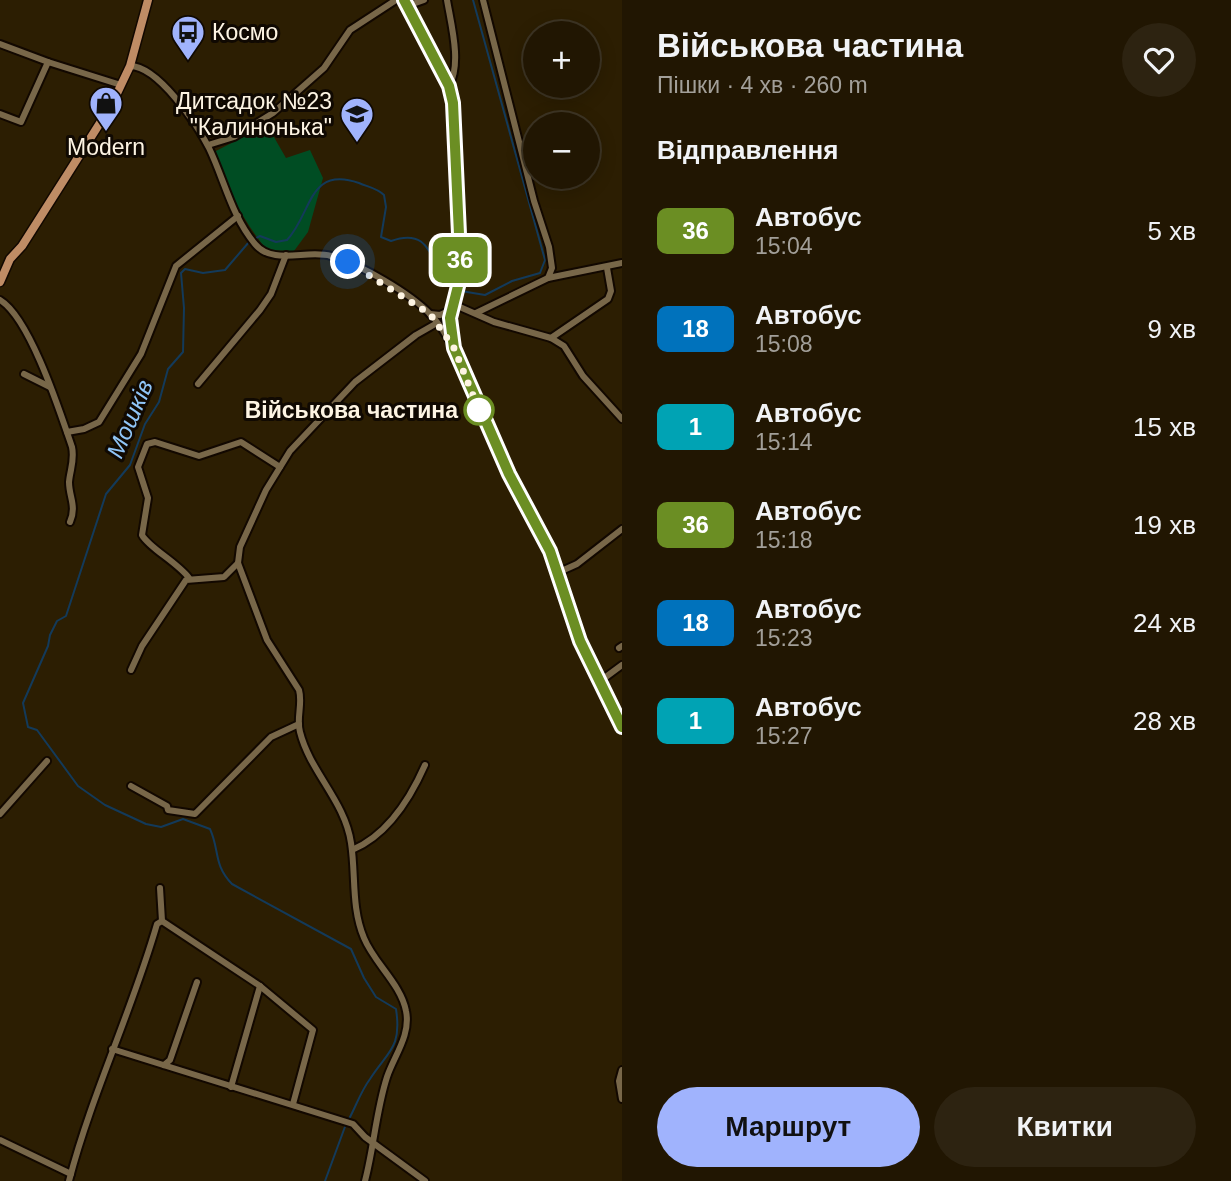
<!DOCTYPE html>
<html lang="uk">
<head>
<meta charset="utf-8">
<style>
  :root { --surface:#211602; --page:#2d2311; --text:#f1f3f6; --muted:#a29f99; --line:#3e3524; --accent:#a0b3fd }
  body { margin:0; font-family:Arial,sans-serif; background:var(--page); color:var(--text); height:100vh; display:flex; flex-direction:column; font-size:26px; white-space:nowrap }
  * { box-sizing:border-box; margin:0 }
  p { font-size:23px; color:var(--muted) }
  .icon { flex:none; width:38px; height:38px; fill:none; stroke:currentColor; stroke-width:2; stroke-linecap:round; stroke-linejoin:round }
  .map { position:relative; flex:1; overflow:hidden }
  .drawer { display:flex; flex-direction:column; background:var(--surface); width:609px }
  .drawer>* { flex:none }
  .badge { padding:0 14px; border-radius:10px; font-size:24px; line-height:46px }
  .tools { position:absolute; left:523px; top:21px; display:grid; gap:14px }
  .tools a { display:grid; place-items:center; width:77px; height:77px; border-radius:50%; background:var(--surface); box-shadow:0 4px 18px #0003,0 0 0 2px var(--line); font-size:35px }
  .you { position:absolute; width:35px; height:35px; margin:-18px; border:5px solid #fff; border-radius:50%; background:#1a73e8; box-shadow:0 0 0 10px #1a73e833 }
  .map>.badge { position:absolute; translate:-50% -50%; box-shadow:0 0 0 4px #fff }
  h2 { padding:0 35px; font-size:26px; line-height:63px }
  .round { display:grid; place-items:center; flex:none; width:74px; height:74px; border-radius:37px; background:var(--page) }
  .headline { display:flex; align-items:center; justify-content:space-between; height:119px; padding:0 35px }
  h1 { font-size:33px; font-weight:800; line-height:52px }
  .cta { display:flex; gap:14px; margin-top:auto; padding:14px 35px }
  .cta a { flex:1; height:80px; border-radius:42px; background:var(--accent); color:#111; font-size:28px; font-weight:800; line-height:80px; text-align:center }
  .cta a+a { background:var(--page); color:var(--text) }
  ul { padding:0; list-style:none }
  li { display:flex; align-items:center; gap:21px; height:98px; padding:0 35px }
  li div { flex:1 }
  li b { display:block; font-size:26px }
  li em { font-style:normal }
  li .badge { min-width:77px; font-weight:700; text-align:center }
  main { display:flex; flex:1; min-height:0 }
  .map>svg:first-child { display:block }
</style>
</head>
<body>
<main>
<div class="map">
<svg width="622" height="1181" viewBox="0 0 622 1181">
  <rect width="100%" height="100%" fill="#2c1e02"/>
  <path fill="#004d23" d="M267,125L286,158L310,150L323,178L308,232L294,251L267,250C242,220 228,188 212,153Z"/>
  <g fill="none" stroke-linecap="round" stroke-linejoin="round">
    <g stroke="#133a5a" stroke-width="2">
      <path d="M254,239L260,236L276,242L287,240C312,214 308,165 359,183C368,187 377,188 384,195L386,207L381,237L391,241C435,225 429,269 453,288"/>
      <path d="M249,242L225,270L203,273L185,269L181,273L184,308L183,352L168,369L159,402L145,424L130,465L106,494L66,616L57,621L50,635L48,646L23,703L28,727L37,730L78,786L105,805L146,824L161,827L183,819L210,829C220,851 213,864 232,884L351,949L364,978L376,997L396,1009C402,1048 388,1051 370,1079C361,1091 356,1106 349,1119"/>
      <path d="M461,291L485,295L512,281L540,273L545,260L473,0"/>
      <path d="M325,1181L346,1124"/>
    </g>
    <defs>
      <g id="minor">
        <path d="M447,0C451,24 462,64 449,86"/>
        <path d="M483,0L534,201L549,247L552,268L548,278"/>
        <path d="M407,6L424,0"/>
        <path d="M0,44L48,62"/>
        <path d="M130,66C158,66 197,124 209,148C224,179 232,217 255,244C273,266 307,249 331,256C360,264 410,293 431,315C440,324 446,336 453,346"/>
        <path d="M0,114L21,122L48,62L121,85"/>
        <path d="M208,145L234,137L273,113L324,68L350,30L396,0"/>
        <path d="M0,300C30,318 60,412 72,447C75,460 70,470 69,482C69,497 77,506 70,522"/>
        <path d="M453,304L494,322L551,338L564,346L583,376L622,419"/>
        <path d="M476,313L548,278L622,263"/>
        <path d="M430,314L440,315L451,310"/>
        <path d="M551,338L608,299L611,291L607,268"/>
        <path d="M24,374L50,387"/>
        <path d="M198,384L260,310L271,294L286,255"/>
        <path d="M67,432L84,429L99,422L141,354L176,266L238,216"/>
        <path d="M557,573L577,564L622,529"/>
        <path d="M189,578C177,562 149,548 142,535L148,498L138,467L147,444L155,442L199,456L241,442L280,467"/>
        <path d="M619,648L622,646"/>
        <path d="M131,670L142,646L186,580L224,577L238,563"/>
        <path d="M599,682L622,665"/>
        <path d="M131,786L167,806L168,810L195,814L271,737L299,724"/>
        <path d="M0,814L47,761"/>
        <path d="M352,850C388,835 410,799 425,765"/>
        <path d="M160,888L162,921"/>
        <path d="M112,1049L353,1124L365,1137L425,1181"/>
        <path d="M164,1065L170,1060L197,982"/>
        <path d="M622,1070L619,1081L622,1099"/>
        <path d="M231,1087L260,986"/>
        <path d="M0,1140L71,1174"/>
        <path d="M69,1181C92,1093 132,1011 157,924L162,921L260,986L313,1030L293,1104"/>
        <path d="M365,1181C374,1147 376,1111 387,1077C394,1056 411,1035 406,1011C401,984 374,963 364,938C351,907 356,875 351,843C345,801 310,772 300,732C296,718 303,704 299,690L267,640L238,563L240,547L266,490L290,451L355,382L416,335L437,323"/>
      </g>
      <g id="major">
        <path d="M404,0L449,86L453,103L461,256L459,283L450,318L454,348L509,474L550,551L580,641L622,727"/>
        <path d="M0,282L10,259L22,246L112,104L130,66L148,0"/>
      </g>
    </defs>
    <use href="#minor" stroke="#120800" stroke-width="10"/>
    <use href="#major" stroke="#120800" stroke-width="11"/>
    <use href="#minor" stroke="#786749" stroke-width="6"/>
    <use href="#major" stroke="#bf8c65" stroke-width="8"/>
  </g>
  <g fill="none" stroke-linecap="round" stroke-linejoin="round">
    <defs>
      <path id="line" d="M404,0L449,86L453,103L460,256L459,282L450,318L454,348L509,474L550,551L580,641L622,727"/>
    </defs>
    <use href="#line" stroke="#fff" stroke-width="16"/>
    <use href="#line" stroke="#6b8e23" stroke-width="10"/>
    <path stroke="#fdf4e3" stroke-width="7" stroke-dasharray="0 12.6" d="M348,262L430,314L454,348L479,410"/>
  </g>
  <defs>
    <symbol id="bus-pin" viewBox="-11 -11 22 30"><path d="M0 17L-7.5 6A9.5 9.5 0 1 1 7.5 6Z" fill="#a0b3fd" stroke="#100902"/><path d="M-5-6H5V4H4V6H2V4H-2V6H-4V4H-5ZM-3.5-4V0h7V-4ZM-3.5 1.2v1.5H-2V1.2ZM2 1.2v1.5H3.5V1.2Z" fill="#111"/></symbol>
    <symbol id="shop-pin" viewBox="-11 -11 22 30"><path d="M0 17L-7.5 6A9.5 9.5 0 1 1 7.5 6Z" fill="#a0b3fd" stroke="#100902"/><path d="M-5-2.5h2.3a2.7 3.5 0 0 1 5.4 0H5L5.5 6h-11ZM-1.5-2.5h3a1.5 2.3 0 0 0-3 0Z" fill="#111"/></symbol>
    <symbol id="school-pin" viewBox="-11 -11 22 30"><path d="M0 17L-7.5 6A9.5 9.5 0 1 1 7.5 6Z" fill="#a0b3fd" stroke="#100902"/><path d="M0-5L7-2L0 1L-7-2ZM-4 1L0 2.5L4 1V4Q0 6-4 4Z" fill="#111"/></symbol>
  </defs>
  <g fill-rule="evenodd">
    <use href="#bus-pin" x="169" y="13" width="38" height="52"/>
    <use href="#shop-pin" x="87" y="84" width="38" height="52"/>
    <use href="#school-pin" x="338" y="95" width="38" height="52"/>
  </g>
  <circle fill="#fff" stroke="#6b8e23" stroke-width="3.5" cx="479" cy="410" r="14"/>
  <g text-anchor="middle" stroke-width="6" stroke-linejoin="round" paint-order="stroke">
    <g font-size="23" fill="#fdf4e3" stroke="#100902" text-anchor="start">
      <text x="212" y="40">Космо</text>
      <text x="332" y="109" text-anchor="end">Дитсадок №23<tspan x="332" dy="26">"Калинонька"</tspan></text>
      <text x="106" y="155" text-anchor="middle">Modern</text>
    </g>
    <g font-size="23" font-weight="bold" fill="#fdf4e3" stroke="#100902" text-anchor="end">
      <text x="458" y="418">Військова частина</text>
    </g>
    <g font-size="24" font-style="italic" fill="#90c5f7" stroke="#100902">
      <text transform="translate(130 419) rotate(-67)" y="8">Мошків</text>
    </g>
  </g>
</svg>
<div class="tools">
<a>+</a>
<a>−</a>
</div>
<div class="you" style="left:348px;top:262px"></div>
<b class="badge" style="left:460px;top:260px;background:#6b8e23;color:#fff">36</b>
</div>
<section class="drawer">
<div class="headline"><div><h1>Військова частина</h1><p>Пішки · 4 хв · 260 m</p></div><a class="round"><svg class="icon" aria-label="heart" viewBox="0 0 24 24"><path d="M12 20l-8-8c-3-5 5-10 8-4 3-6 11-1 8 4z"/></svg></a></div>
<h2>Відправлення</h2>
<ul>
<li><span class="badge" style="background:#6b8e23;color:#fff">36</span><div><b>Автобус</b><p>15:04</p></div><em>5 хв</em></li>
<li><span class="badge" style="background:#0072bc;color:#fff">18</span><div><b>Автобус</b><p>15:08</p></div><em>9 хв</em></li>
<li><span class="badge" style="background:#00a3b4;color:#fff">1</span><div><b>Автобус</b><p>15:14</p></div><em>15 хв</em></li>
<li><span class="badge" style="background:#6b8e23;color:#fff">36</span><div><b>Автобус</b><p>15:18</p></div><em>19 хв</em></li>
<li><span class="badge" style="background:#0072bc;color:#fff">18</span><div><b>Автобус</b><p>15:23</p></div><em>24 хв</em></li>
<li><span class="badge" style="background:#00a3b4;color:#fff">1</span><div><b>Автобус</b><p>15:27</p></div><em>28 хв</em></li>
</ul>
<div class="cta"><a>Маршрут</a><a>Квитки</a></div>
</section>
</main>
</body>
</html>
